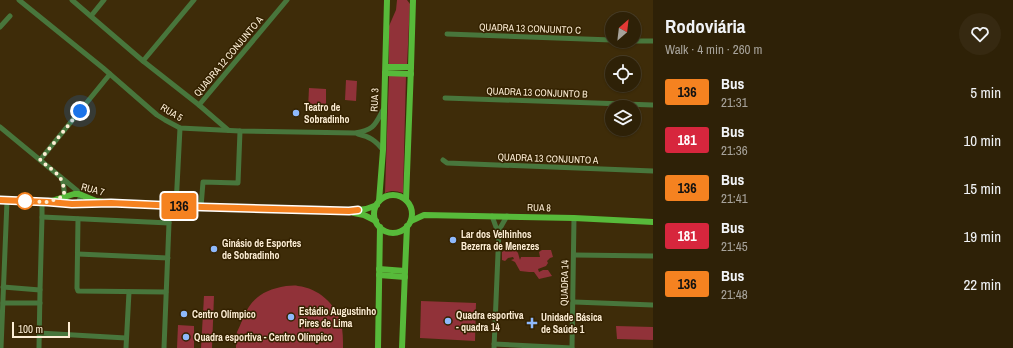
<!DOCTYPE html>
<html lang="en">
<head>
<meta charset="utf-8">
<style>
  :root { --surface:#2e2107; --page:#362911; --text:#f1f3f6; --muted:#a7a39b; --line:#493e28 }
  body { margin:0; font-family:"Archivo Narrow",sans-serif; background:var(--page); color:var(--text); height:100vh; display:flex; flex-direction:column; font-size:15px; white-space:nowrap }
  * { box-sizing:border-box; margin:0 }
  p { font-size:13px; color:var(--muted) }
  .icon { flex:none; width:22px; height:22px; fill:none; stroke:currentColor; stroke-width:2; stroke-linecap:round; stroke-linejoin:round }
  .map { position:relative; flex:1; overflow:hidden }
  .sheet { display:flex; flex-direction:column; background:var(--surface); width:360px }
  .sheet>* { flex:none }
  .badge { padding:0 8px; border-radius:3px; font-size:14px; line-height:26px }
  .needle { width:26px; rotate:28deg }
  .buttons { position:absolute; left:605px; top:12px; display:grid; gap:8px }
  .buttons a { display:grid; place-items:center; width:36px; height:36px; border-radius:50%; background:var(--surface); box-shadow:0 1px 3px #0004,0 0 0 1px var(--line); font-size:20px }
  .scale { position:absolute; left:12px; bottom:10px; width:58px; box-sizing:border-box; padding-left:4px; border:2px solid #fdeed5; border-top:0; font-size:11px; line-height:14px; white-space:nowrap; color:#fdeed5; -webkit-text-stroke:3px #342200; paint-order:stroke }
  .you { position:absolute; width:20px; height:20px; margin:-10px; border:3px solid #fff; border-radius:50%; background:#1a73e8; box-shadow:0 0 0 6px #1a73e833 }
  .map>.badge { position:absolute; translate:-50% -50%; box-shadow:0 0 0 2px #fff }
  .round { display:grid; place-items:center; flex:none; width:42px; height:42px; border-radius:21px; background:var(--page) }
  .summary { display:flex; align-items:center; justify-content:space-between; height:68px; padding:0 12px }
  h1 { font-size:19px; font-weight:700; line-height:30px }
  ul { padding:0; list-style:none }
  li { display:flex; align-items:center; gap:12px; height:48px; padding:0 12px }
  li div { flex:1 }
  li b { display:block; font-size:15px }
  li em { font-style:normal }
  li .badge { min-width:44px; font-weight:700; text-align:center }
  main { display:flex; flex:1; min-height:0 }
  .map>svg:first-child { display:block }
</style>
</head>
<body>
<main>
<div class="map">
<svg width="653" height="348" viewBox="0 0 653 348">
  <rect width="100%" height="100%" fill="#3e2c09"/>
  <g fill="#913239">
    <path d="M397,0H407L410,4L407,65L389,64V26L396,10Z"/>
    <path d="M390,75L406,76L403,193C396,191 392,190 385,193L389,76Z"/>
    <path d="M346,80L357,81L356,101L345,100Z"/>
    <path d="M309,88L326,89V109H308Z"/>
    <path d="M515,249L518,253L520,260L521,257H540L539,252L542,250H551L553,257L550,258L547,261L548,263L546,266L538,269L539,272L543,270H548L552,276L539,279L534,272H529L520,271L515,262L511,260L514,259L513,257L508,258L505,261L502,260V252L506,250H510Z"/>
    <path d="M286,286C290,286 294,285 298,286C318,288 336,304 341,323C343,331 343,340 343,348H236C236,343 236,337 237,332C239,328 241,323 243,318C252,297 264,290 286,286Z"/>
    <path d="M204,296H214L212,348H201Z"/>
    <path d="M421,301L476,303L475,341L420,338Z"/>
    <path d="M178,325L194,326V348H177Z"/>
    <path d="M616,326L653,327V340L617,339Z"/>
  </g>
  <g fill="none" stroke-linecap="round" stroke-linejoin="round">
    <g stroke="#48763c" stroke-width="5">
      <path d="M19,0L103,68L157,115L165,120L180,128L240,131L355,133C374,130 375,125 383,110"/>
      <path d="M72,0L143,61L199,105L228,130"/>
      <path d="M91,16L104,0"/>
      <path d="M0,27L10,16"/>
      <path d="M447,34L612,40"/>
      <path d="M634,41H653"/>
      <path d="M143,61L194,0"/>
      <path d="M445,98L653,105"/>
      <path d="M199,105L287,0"/>
      <path d="M0,127L80,193L81,195L79,201L76,204"/>
      <path d="M358,134C370,137 375,140 383,150"/>
      <path d="M40,160L110,74"/>
      <path d="M443,160L447,163L653,171"/>
      <path d="M62,179C65,186 63,194 66,200"/>
      <path d="M176,206L180,128"/>
      <path d="M201,207L203,182L238,183L240,131"/>
      <path d="M492,216L496,227L499,230"/>
      <path d="M42,217L169,223"/>
      <path d="M78,219L77,288L78,291L166,292"/>
      <path d="M499,230L507,216"/>
      <path d="M78,254L168,258"/>
      <path d="M574,255L653,256"/>
      <path d="M3,287L40,290"/>
      <path d="M574,302L653,305"/>
      <path d="M3,303H40"/>
      <path d="M39,333L126,338"/>
      <path d="M494,344L572,348"/>
      <path d="M1,348L7,201"/>
      <path d="M39,348L40,290L42,217V202"/>
      <path d="M126,348L129,292"/>
      <path d="M164,348L169,223L168,205"/>
      <path d="M494,348L499,230"/>
      <path d="M572,348L574,218"/>
    </g>
    <g stroke="#57ba3a" stroke-width="6">
      <path d="M386,67H411"/>
      <path d="M385,73L411,74"/>
      <circle cx="393" cy="214" r="19"/>
      <path d="M0,200L48,202L72,204H98"/>
      <path d="M406,200L411,67L413,0"/>
      <path d="M379,201L383,150L387,0"/>
      <path d="M48,202L74,194H79L96,201L111,203L201,207L349,211L366,209L377,205"/>
      <path d="M354,213L364,215L376,221"/>
      <path d="M411,221L424,215L574,218L653,222"/>
      <path d="M379,269L405,271"/>
      <path d="M379,275L405,277"/>
      <path d="M378,348L380,227"/>
      <path d="M402,348L405,271L407,226"/>
    </g>
  </g>
  <g fill="none" stroke-linecap="round" stroke-linejoin="round">
    <defs>
      <path id="line" d="M0,200L48,202L72,204L111,203L202,207L349,211L358,210"/>
    </defs>
    <use href="#line" stroke="#fff" stroke-width="9"/>
    <use href="#line" stroke="#f58220" stroke-width="6"/>
    <path stroke="#fdeed5" stroke-width="4" stroke-dasharray="0 7.2" d="M25,201L48,202L64,196C65,175 54,172 40,160L80,111"/>
  </g>
  <g fill="#8eb9fc" stroke="#342200" stroke-width="1.5">
    <circle cx="296" cy="113" r="4"/>
    <circle cx="453" cy="240" r="4"/>
    <circle cx="214" cy="249" r="4"/>
    <circle cx="184" cy="314" r="4"/>
    <circle cx="291" cy="317" r="4"/>
    <circle cx="448" cy="321" r="4"/>
    <path d="M530 317h4v4h4v4h-4v4h-4v-4h-4v-4h4z"/>
    <circle cx="186" cy="337" r="4"/>
  </g>
  <circle fill="#fff" stroke="#f58220" stroke-width="2" cx="25" cy="201" r="8"/>
  <g text-anchor="middle" stroke-width="3" stroke-linejoin="round" paint-order="stroke">
    <g font-size="10" fill="#fdeed5" stroke="#342200">
      <text transform="translate(530 28) rotate(2)" y="4">QUADRA 13 CONJUNTO C</text>
      <text transform="translate(228 56) rotate(-50)" y="4">QUADRA 12 CONJUNTO A</text>
      <text transform="translate(537 92) rotate(2)" y="4">QUADRA 13 CONJUNTO B</text>
      <text transform="translate(374 100) rotate(-88)" y="4">RUA 3</text>
      <text transform="translate(172 112) rotate(31)" y="4">RUA 5</text>
      <text transform="translate(548 158) rotate(2)" y="4">QUADRA 13 CONJUNTO A</text>
      <text transform="translate(93 189) rotate(15)" y="4">RUA 7</text>
      <text transform="translate(539 207) rotate(1)" y="4">RUA 8</text>
      <text transform="translate(564 283) rotate(-89)" y="4">QUADRA 14</text>
    </g>
    <g font-size="10" font-weight="bold" fill="#fdeed5" stroke="#342200" text-anchor="start">
      <text x="304" y="111">Teatro de<tspan x="304" dy="12">Sobradinho</tspan></text>
      <text x="461" y="238">Lar dos Velhinhos<tspan x="461" dy="12">Bezerra de Menezes</tspan></text>
      <text x="222" y="247">Ginásio de Esportes<tspan x="222" dy="12">de Sobradinho</tspan></text>
      <text x="299" y="315">Estádio Augustinho<tspan x="299" dy="12">Pires de Lima</tspan></text>
      <text x="192" y="318">Centro Olímpico</text>
      <text x="456" y="319">Quadra esportiva<tspan x="456" dy="12">- quadra 14</tspan></text>
      <text x="541" y="321">Unidade Básica<tspan x="541" dy="12">de Saúde 1</tspan></text>
      <text x="194" y="341">Quadra esportiva - Centro Olímpico</text>
    </g>
  </g>
</svg>
<div class="buttons">
<a><svg class="needle" viewBox="-14 -14 28 28"><path d="M0-13l5 13h-10z" fill="#e53935"/><path d="M0 13l5-13h-10z" fill="#a7a39b"/></svg></a>
<a><svg class="icon" aria-label="locate" viewBox="0 0 24 24"><circle cx="12" cy="12" r="6"/><path d="M12 2v4M12 18v4M2 12h4M18 12h4"/></svg></a>
<a><svg class="icon" aria-label="layers" viewBox="0 0 24 24"><path d="M12 4l9 5-9 5-9-5zM3 14l9 5 9-5"/></svg></a>
</div>
<div class="scale">100 m</div>
<div class="you" style="left:80px;top:111px"></div>
<b class="badge" style="left:179px;top:206px;background:#f58220;color:#111">136</b>
</div>
<section class="sheet">
<div class="summary"><div><h1>Rodoviária</h1><p>Walk · 4 min · 260 m</p></div><a class="round"><svg class="icon" aria-label="heart" viewBox="0 0 24 24"><path d="M12 20l-8-8c-3-5 5-10 8-4 3-6 11-1 8 4z"/></svg></a></div>
<ul>
<li><span class="badge" style="background:#f58220;color:#111">136</span><div><b>Bus</b><p>21:31</p></div><em>5 min</em></li>
<li><span class="badge" style="background:#d7263d;color:#fff">181</span><div><b>Bus</b><p>21:36</p></div><em>10 min</em></li>
<li><span class="badge" style="background:#f58220;color:#111">136</span><div><b>Bus</b><p>21:41</p></div><em>15 min</em></li>
<li><span class="badge" style="background:#d7263d;color:#fff">181</span><div><b>Bus</b><p>21:45</p></div><em>19 min</em></li>
<li><span class="badge" style="background:#f58220;color:#111">136</span><div><b>Bus</b><p>21:48</p></div><em>22 min</em></li>
</ul>
</section>
</main>
</body>
</html>
